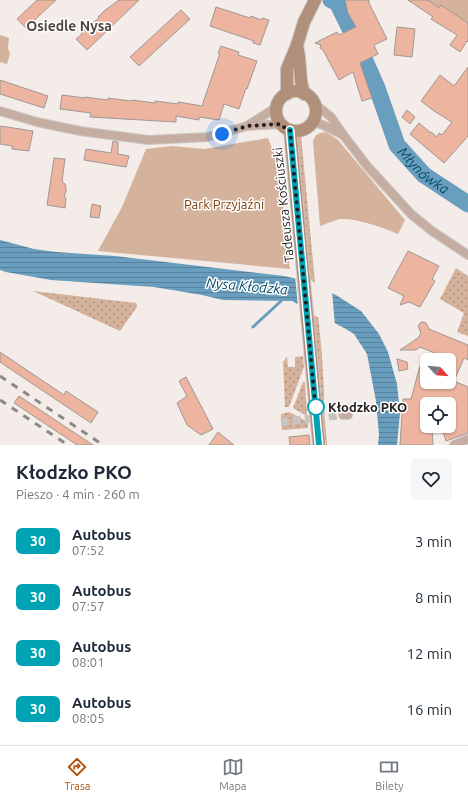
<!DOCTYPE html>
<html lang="pl">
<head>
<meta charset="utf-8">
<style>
  :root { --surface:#fff; --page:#f6f6f7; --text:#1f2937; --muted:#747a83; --line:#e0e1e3; --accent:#b45309 }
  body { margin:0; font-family:Ubuntu,sans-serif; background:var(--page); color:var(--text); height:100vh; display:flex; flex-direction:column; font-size:15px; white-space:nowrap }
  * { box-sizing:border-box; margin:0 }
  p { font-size:13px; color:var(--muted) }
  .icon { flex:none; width:22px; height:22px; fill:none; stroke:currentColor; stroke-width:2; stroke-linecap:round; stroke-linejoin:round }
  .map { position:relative; height:445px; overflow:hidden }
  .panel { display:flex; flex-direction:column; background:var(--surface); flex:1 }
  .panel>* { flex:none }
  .badge { padding:0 8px; border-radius:6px; font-size:14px; line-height:26px }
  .needle { width:26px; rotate:116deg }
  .buttons { position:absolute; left:420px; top:353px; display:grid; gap:8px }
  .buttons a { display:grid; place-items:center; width:36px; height:36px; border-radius:6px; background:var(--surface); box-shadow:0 1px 3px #0004; font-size:20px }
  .you { position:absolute; width:20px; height:20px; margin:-10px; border:3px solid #fff; border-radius:50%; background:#1a73e8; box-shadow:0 0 0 6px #1a73e833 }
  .map>.badge { position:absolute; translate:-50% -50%; box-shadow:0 0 0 2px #fff }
  .round { display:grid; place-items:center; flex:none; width:42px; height:42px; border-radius:6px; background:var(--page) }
  .head { display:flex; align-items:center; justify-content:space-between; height:68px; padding:0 16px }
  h1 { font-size:19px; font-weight:700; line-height:30px }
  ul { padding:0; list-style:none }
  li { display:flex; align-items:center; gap:12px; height:56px; padding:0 16px }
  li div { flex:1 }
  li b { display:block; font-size:15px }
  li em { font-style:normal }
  li .badge { min-width:44px; font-weight:700; text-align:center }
  .tabs { display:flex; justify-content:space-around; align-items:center; height:56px; border-top:1px solid var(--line); background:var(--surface); font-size:11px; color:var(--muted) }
  .tabs a { display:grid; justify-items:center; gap:2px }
  .tabs .current { color:var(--accent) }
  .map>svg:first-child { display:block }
</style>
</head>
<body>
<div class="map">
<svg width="468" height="445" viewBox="0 0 468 445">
  <defs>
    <pattern id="grass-dots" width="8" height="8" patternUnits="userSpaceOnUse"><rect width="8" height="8" fill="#d4b29c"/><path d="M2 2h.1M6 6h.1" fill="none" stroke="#ac907e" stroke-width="1.8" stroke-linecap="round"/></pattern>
    <pattern id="water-rules" width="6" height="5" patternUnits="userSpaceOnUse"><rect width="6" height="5" fill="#6a9ebe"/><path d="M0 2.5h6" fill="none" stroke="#57809a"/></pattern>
  </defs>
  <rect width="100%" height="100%" fill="#f3ece8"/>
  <g fill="url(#grass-dots)">
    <path d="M297,135L301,136L322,356L324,391V408L327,445H325L296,137Z"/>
    <path d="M456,268L468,276V336L457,332L464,313L440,299Z"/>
    <path d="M33,291L136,303L137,305V307L120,331Z"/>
    <path d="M303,356L304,367L289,407H285L283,362L286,358L287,357L288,367H295V357Z"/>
    <path d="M303,382H305L307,415H305L293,408Z"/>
    <path d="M289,412L308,422V428L282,430L281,414Z"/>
  </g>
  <g fill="#d4b29c">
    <path d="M407,0H468V32L459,31Z"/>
    <path d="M0,35L9,38L8,48L10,54L7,64L0,62Z"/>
    <path d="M326,132L338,140L405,220L398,234C381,227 360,219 341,219C334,220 326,224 320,226L313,142C315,134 318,133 326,132Z"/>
    <path d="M268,138L278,164L290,269L98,251L122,207L146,149L172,146L204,149Z"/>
  </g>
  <path fill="url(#water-rules)" d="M0,240L34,249L56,252L115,256L284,276L307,281L336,295L361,311L379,334L388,352L397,384L400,413L397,445H378L379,435L376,401L367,354L354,334L346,329L292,301L223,300L202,295L154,287L51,280L6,272L0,270Z"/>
  <path fill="#f3ece8" d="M295,276L308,279L332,291L335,326L298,307Z"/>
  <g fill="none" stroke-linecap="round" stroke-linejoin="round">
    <path stroke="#6a9ebe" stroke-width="3" d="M253,327L281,301L282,299"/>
    <g stroke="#6a9ebe" stroke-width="17">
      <path d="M331,0L337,2L361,51"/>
      <path id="s1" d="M365,61L377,88L397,145L424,175L468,204"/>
    </g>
  </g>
  <g fill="#edb4a0" stroke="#9f9895">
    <path d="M37,0H56L26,28L17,19Z"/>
    <path d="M119,0H139L87,50L76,39L82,34L81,33L85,29L99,18L98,17L104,11Z"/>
    <path d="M345,0H369V3L387,39L374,45L378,54L360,63L372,98L362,101L353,72L339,80L323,50L320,48L321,45L315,43L337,32L339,35L356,27L348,13L346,4Z"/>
    <path d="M408,0H428L439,8L441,5L468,23V42L467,41L460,52L450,45L457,35L431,19L433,17Z"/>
    <path d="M216,7L250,18L251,16L261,20L262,18L269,20L260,45L253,43L254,41L210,26Z"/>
    <path d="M181,10L190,19L139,66L130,57Z"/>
    <path d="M397,27L415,29L412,57L394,55Z"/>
    <path d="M221,46L239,52L238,55L257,61L247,89L246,88L239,109L224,104L219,120L199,117V120L176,116V122L90,117L91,113L60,109L62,95L85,98V97L108,100V98L131,101L132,100L155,103V101L178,104V102L202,106L220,53H218Z"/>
    <path d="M468,67V136L444,163L410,134L419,123L431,133V132L437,137L439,133L442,135L452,122L434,111L421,101L440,75L454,86Z"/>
    <path d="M0,80L48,96L44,108L0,94Z"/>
    <path d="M407,110L415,117L410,124L402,117Z"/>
    <path d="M0,126L33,131L29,151L12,149V146L0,144Z"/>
    <path d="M113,141L118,142V154L129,156L126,167L84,160L86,149L111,153Z"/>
    <path d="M54,158L65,159L62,181L65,184L66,188V192L64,196L66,198L65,208L47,205Z"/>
    <path d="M92,204L101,206L99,218L90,217Z"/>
    <path d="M408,251L439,266L432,279L435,281L420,307L409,302L400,305L404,296L388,288Z"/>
    <path d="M422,322L426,323L429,329L468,345V360L464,358L454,381L468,387V433L446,441L441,426H449V404H432L431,400V404H427V426H432L433,445H400L403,399H411L420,366L427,369V382H449V360H438L440,355L420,347L416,350H400L418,338L421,333L418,326L420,323Z"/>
    <path d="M0,352L64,395L66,391L98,412L91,423L0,362Z"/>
    <path d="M397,359L407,362L408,369L399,371Z"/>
    <path d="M186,377L213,429L201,435L187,425L177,403L187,396L179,381Z"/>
    <path d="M19,396L93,445H77L14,403Z"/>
    <path d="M218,432L234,445H209Z"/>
    <path d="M309,435L310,445H290L289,437Z"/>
  </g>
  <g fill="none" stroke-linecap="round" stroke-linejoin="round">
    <path stroke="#c9c3bf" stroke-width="8" stroke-dasharray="8 4" stroke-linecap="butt" d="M281,422L343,415"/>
    <defs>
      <g id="street">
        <path d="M314,103L331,117L344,136L368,167L411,214L432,231L468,255"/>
        <path d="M0,111L37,122L80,131L148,140L208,137L247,126L281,124"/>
        <path d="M313,122L323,125L343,135"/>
        <path d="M247,126L277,107"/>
        <path d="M343,415H348"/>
        <path d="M454,445L468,439"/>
      </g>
      <g id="secondary">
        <path d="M297,45L299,57L301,81L304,94"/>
        <circle cx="296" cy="111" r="20"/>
        <path d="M287,94V69L297,45L304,22L315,0"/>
        <path d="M290,130L319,445"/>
      </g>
    </defs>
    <use href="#street" stroke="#cdc7c3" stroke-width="10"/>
    <use href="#secondary" stroke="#cdc7c3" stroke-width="14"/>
    <use href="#street" stroke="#c5aea1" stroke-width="8"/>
    <use href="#secondary" stroke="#b08f7b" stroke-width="12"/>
    <g stroke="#8c8885" stroke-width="3" stroke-dasharray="7 7" stroke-linecap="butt">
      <path d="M0,376L103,445"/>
      <path d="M0,400L68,445"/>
    </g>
  </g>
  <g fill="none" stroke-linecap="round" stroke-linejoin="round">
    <defs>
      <path id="line" d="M290,130L319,445"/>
    </defs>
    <use href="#line" stroke="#fff" stroke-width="9"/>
    <use href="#line" stroke="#00a3b4" stroke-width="6"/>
    <path stroke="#201e1c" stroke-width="4" stroke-dasharray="0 7.2" d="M222,134L247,126L281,124L285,128L290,130L316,414V407"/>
  </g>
  <circle fill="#fff" stroke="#00a3b4" stroke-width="2" cx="316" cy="407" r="8"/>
  <g text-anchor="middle" stroke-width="3" stroke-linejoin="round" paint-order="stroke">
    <g font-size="13" fill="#7b3f09" stroke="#fff">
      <text x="224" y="209">Park Przyjaźni</text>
    </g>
    <g font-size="13" fill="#201e1c" stroke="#fff">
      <text transform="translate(283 205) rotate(-96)" y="5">Tadeusza Kościuszki</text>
    </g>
    <g font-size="13" font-weight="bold" fill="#201e1c" stroke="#fff" text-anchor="start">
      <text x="328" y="412">Kłodzko PKO</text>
    </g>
    <g font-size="14" font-weight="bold" fill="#4c4743" stroke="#fff">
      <text x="69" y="31">Osiedle Nysa</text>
    </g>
    <g font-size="14" font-style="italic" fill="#034a6a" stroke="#fff">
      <text dy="5" stroke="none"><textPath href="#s1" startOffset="127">Młynówka</textPath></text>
      <text transform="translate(247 286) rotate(5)" y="5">Nysa Kłodzka</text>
    </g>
  </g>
</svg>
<div class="buttons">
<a><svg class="needle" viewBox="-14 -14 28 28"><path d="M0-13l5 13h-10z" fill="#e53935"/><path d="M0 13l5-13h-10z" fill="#747a83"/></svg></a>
<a><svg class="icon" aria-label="locate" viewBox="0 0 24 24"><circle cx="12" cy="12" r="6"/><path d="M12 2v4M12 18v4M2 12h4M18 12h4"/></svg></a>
</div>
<div class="you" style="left:222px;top:134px"></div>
</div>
<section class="panel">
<div class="head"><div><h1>Kłodzko PKO</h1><p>Pieszo · 4 min · 260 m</p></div><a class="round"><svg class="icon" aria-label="heart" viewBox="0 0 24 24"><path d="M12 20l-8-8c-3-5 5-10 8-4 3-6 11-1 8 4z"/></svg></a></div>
<ul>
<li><span class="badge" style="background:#00a3b4;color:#fff">30</span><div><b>Autobus</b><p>07:52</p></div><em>3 min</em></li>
<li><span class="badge" style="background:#00a3b4;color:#fff">30</span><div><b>Autobus</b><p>07:57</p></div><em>8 min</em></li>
<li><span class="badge" style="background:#00a3b4;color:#fff">30</span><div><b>Autobus</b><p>08:01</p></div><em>12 min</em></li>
<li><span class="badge" style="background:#00a3b4;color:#fff">30</span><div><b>Autobus</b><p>08:05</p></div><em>16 min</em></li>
</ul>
</section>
<nav class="tabs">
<a class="current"><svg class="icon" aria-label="directions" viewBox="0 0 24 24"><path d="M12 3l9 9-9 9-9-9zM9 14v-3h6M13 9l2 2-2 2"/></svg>Trasa</a>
<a><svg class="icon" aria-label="map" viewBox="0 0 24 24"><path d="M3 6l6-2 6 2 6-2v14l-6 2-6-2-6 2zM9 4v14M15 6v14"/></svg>Mapa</a>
<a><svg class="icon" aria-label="tickets" viewBox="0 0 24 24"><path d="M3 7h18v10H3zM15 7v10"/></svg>Bilety</a>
</nav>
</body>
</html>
